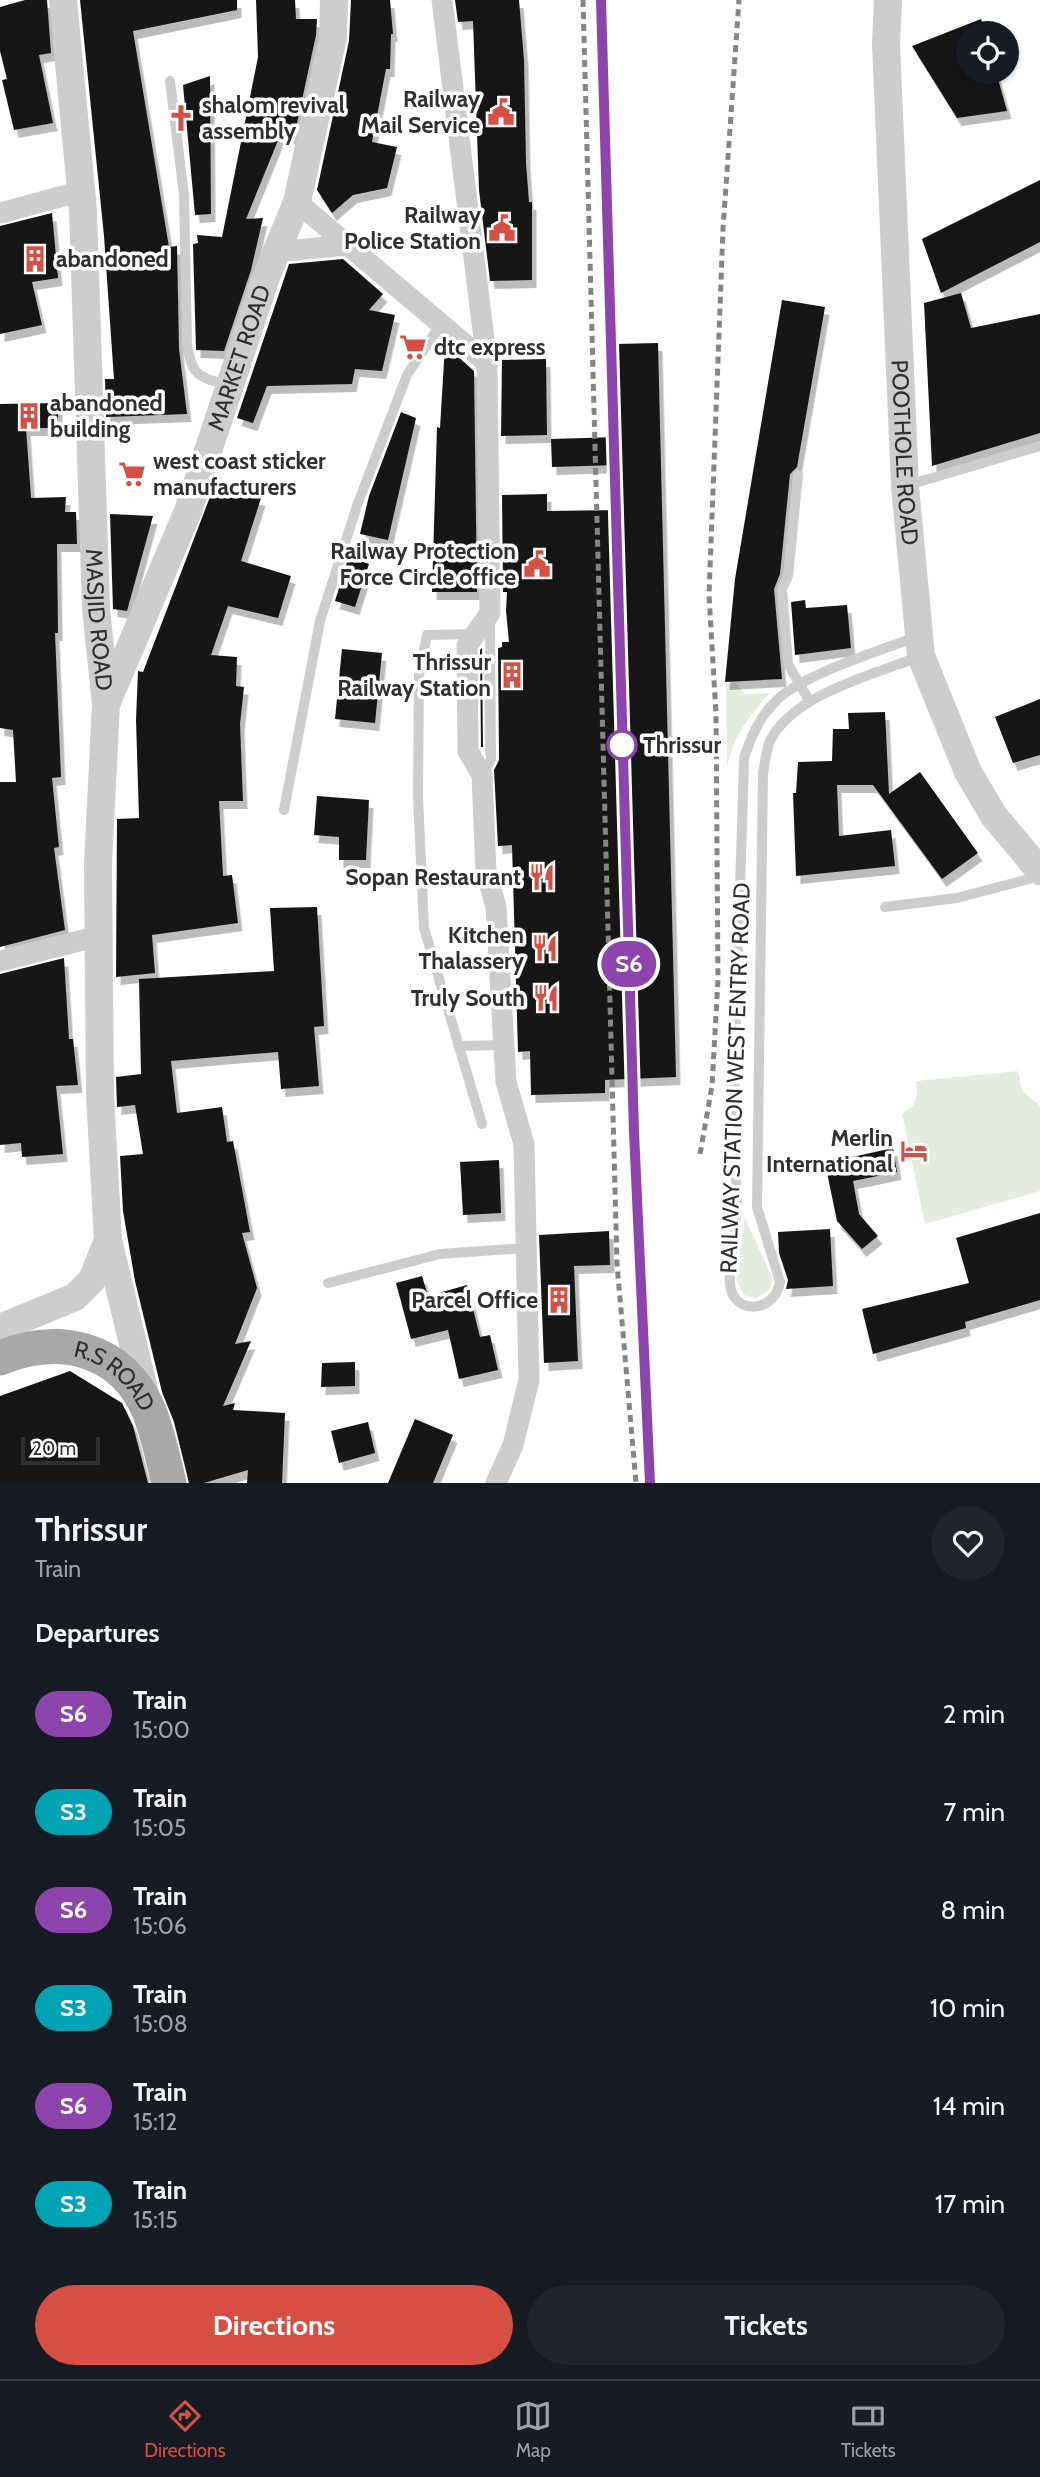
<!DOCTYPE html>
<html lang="en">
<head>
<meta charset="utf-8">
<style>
  :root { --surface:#171b24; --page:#20242c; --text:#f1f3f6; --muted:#9ea1a6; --line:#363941; --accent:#d74f43 }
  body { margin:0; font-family:Cabin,sans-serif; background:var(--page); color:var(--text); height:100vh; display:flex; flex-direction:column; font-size:26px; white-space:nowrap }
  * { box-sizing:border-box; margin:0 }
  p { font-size:23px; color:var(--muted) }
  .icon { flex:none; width:38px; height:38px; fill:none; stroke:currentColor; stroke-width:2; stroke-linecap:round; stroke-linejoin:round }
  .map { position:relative; height:1483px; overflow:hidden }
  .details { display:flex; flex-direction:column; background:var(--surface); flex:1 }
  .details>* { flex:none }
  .badge { padding:0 14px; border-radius:23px; font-size:24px; line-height:46px }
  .fabs { position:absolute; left:956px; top:21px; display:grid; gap:14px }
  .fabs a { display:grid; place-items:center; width:63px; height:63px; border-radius:50%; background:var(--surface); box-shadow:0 2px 5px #0004; font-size:35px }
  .scale { position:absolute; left:21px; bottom:18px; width:79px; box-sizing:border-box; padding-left:7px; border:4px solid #303030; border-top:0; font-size:19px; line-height:24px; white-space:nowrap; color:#303030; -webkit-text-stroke:5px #fff; paint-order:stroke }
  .map>.badge { position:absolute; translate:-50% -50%; box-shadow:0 0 0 4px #fff }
  h2 { padding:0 35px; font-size:26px; line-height:63px }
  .round { display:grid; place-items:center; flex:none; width:74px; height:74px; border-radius:37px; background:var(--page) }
  .head { display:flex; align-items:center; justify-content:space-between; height:119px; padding:0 35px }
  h1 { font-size:33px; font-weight:700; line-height:52px }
  .action { display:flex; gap:14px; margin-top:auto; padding:14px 35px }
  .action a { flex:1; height:80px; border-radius:42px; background:var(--accent); color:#fff; font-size:28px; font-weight:700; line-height:80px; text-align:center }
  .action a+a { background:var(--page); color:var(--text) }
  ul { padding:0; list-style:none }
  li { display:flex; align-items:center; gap:21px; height:98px; padding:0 35px }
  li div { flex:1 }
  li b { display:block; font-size:26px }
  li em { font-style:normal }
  li .badge { min-width:77px; font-weight:700; text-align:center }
  .tabs { display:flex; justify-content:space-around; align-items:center; height:98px; border-top:2px solid var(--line); background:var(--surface); font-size:19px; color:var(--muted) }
  .tabs a { display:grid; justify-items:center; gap:4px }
  .tabs .selected { color:var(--accent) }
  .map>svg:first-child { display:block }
</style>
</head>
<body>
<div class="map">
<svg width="1040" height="1483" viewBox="0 0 1040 1483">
  <defs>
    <filter id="shadow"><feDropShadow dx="4.5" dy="8" stdDeviation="0" flood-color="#0004"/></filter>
  </defs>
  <rect width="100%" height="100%" fill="#fff"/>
  <g fill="#e4ece0">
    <path d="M726,683H736L745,694L770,693C749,715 732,739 727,768Z"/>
    <path d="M1018,1071L1022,1091L1040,1106V1191L925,1224L902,1114C917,1105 918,1098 916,1081Z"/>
    <path d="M745,1218L772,1277L770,1289L756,1299L744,1295L736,1280Z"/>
  </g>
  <g fill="#171717" filter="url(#shadow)">
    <path d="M25,0H47L51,53L39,55L53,123L14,130L2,80L7,79L0,51V7Z"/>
    <path d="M80,0H237V10L133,31L169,247L177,246L179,349L187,414L106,417L105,379H114L104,236Z"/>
    <path d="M256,0H295L296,19H317L316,35L294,137L281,133L246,219L263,218L251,270L224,351L196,350L193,244L198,243L197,235L222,237L258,57Z"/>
    <path d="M351,0H390L393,34H391L390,69H386L372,142L397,147L387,188L353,195L332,213L317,190L349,41Z"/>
    <path d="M455,0H519L524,60L526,163L529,202H532V280L490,281L479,190L473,21L458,22Z"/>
    <path d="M981,19L985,33H968V72H996L1007,111L957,118L912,46Z"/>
    <path d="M210,76L211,214L195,215L183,85Z"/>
    <path d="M1040,180V242L941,293L922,239Z"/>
    <path d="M52,213L58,278L32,282L42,325L0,334V226Z"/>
    <path d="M343,259L383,294L369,310L395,315L382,371L355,369L352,384L267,386L253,423L237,418L289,264Z"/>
    <path d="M961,293L971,328L1040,314V433L932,466L924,303Z"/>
    <path d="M782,300L825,307L797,467L790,474L780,574L774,589L782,679L725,682L735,579Z"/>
    <path d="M658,343L676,1077L605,1080V1093L531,1095L530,1051L518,1052L512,845L498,846L494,770L499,760L498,648L502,647V642H509L506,611L507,592H503L502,495L547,494V511L620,510L619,465L552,467L551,439L618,437L616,344Z"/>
    <path d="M445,345L474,371L477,592H432L437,427L440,428Z"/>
    <path d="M546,359L547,435L501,436L502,360Z"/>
    <path d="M58,403V428H26L31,498L66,497L65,512H76L77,544H57L58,633H55L61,777L52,778L59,847L54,848L65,930L0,947V782H16L13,730L0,728V404Z"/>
    <path d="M401,412L416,418L388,540L360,534L369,496Z"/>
    <path d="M213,489L261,498L241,561L291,576L278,618L228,606L211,655L237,657L236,686L244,687L240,724L243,801H219L223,876L232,875L238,923L152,935L155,973L116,977L117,819L139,818L136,720L138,671L143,672Z"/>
    <path d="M110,514L153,516L127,611L113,609Z"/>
    <path d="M349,556L369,564L355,607L335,601Z"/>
    <path d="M805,600L806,608L847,605L851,648L795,655L791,602Z"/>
    <path d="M482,648L483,747H481L480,650Z"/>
    <path d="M342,649L382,653L375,723L335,719Z"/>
    <path d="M1040,699V755L1013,763L995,717Z"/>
    <path d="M885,712L889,794L920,772L978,853L942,879L873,785H837L839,836L891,830L895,866L796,876L793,793H796L798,762L832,761L833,729H849L848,713Z"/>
    <path d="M317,796L369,800L366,860H339V837L314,835Z"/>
    <path d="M317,907L324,1026L314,1027L319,1086L281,1089L278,1052L171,1061L177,1113L222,1107L227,1142L233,1141L250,1232L242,1233L257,1288L235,1344L251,1341L223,1406L235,1403L233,1410L285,1413L282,1483H247L248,1470L204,1483H189L174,1422L162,1392L135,1281L123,1211L120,1156L143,1154L135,1105L117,1107L116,1077L141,1074L139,979L274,971L270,908Z"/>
    <path d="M64,958L69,1039H73L78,1085L56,1086L63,1154L22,1157L21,1143L0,1145V974Z"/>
    <path d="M893,1148L897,1172L853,1181L859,1214L878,1236L862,1249L837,1221L825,1163Z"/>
    <path d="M499,1160L501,1213L463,1215L460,1162Z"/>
    <path d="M1040,1213V1300L965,1322L966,1328L873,1354L862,1309L969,1283L956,1238Z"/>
    <path d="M830,1229L833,1286L786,1289L788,1280L779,1253L778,1232Z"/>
    <path d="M609,1231L610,1265L574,1266L578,1361L544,1363L539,1235Z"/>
    <path d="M422,1276L428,1296L467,1285L480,1337L490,1335L498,1370L459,1379L448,1330L411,1339L396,1283Z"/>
    <path d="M355,1362V1386L321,1387L322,1363Z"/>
    <path d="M70,1371L122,1403L133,1426L148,1483H0V1396Z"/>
    <path d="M415,1419L453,1435L433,1483H388Z"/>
    <path d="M368,1422L375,1453L339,1463L331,1431Z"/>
  </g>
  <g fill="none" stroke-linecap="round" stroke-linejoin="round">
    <g stroke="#cdcdcd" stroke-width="10">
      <path d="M170,81L184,195L187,344C192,376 198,377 228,385"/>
      <path d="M798,475L788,576L782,589L788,664L810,702"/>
      <path d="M905,486L1040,446"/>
      <path d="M474,634L427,635L419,676L418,796L424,928L482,1124"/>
      <path d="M916,637C882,650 798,676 775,702C759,718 751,737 744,758C741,877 735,997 734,1116C733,1144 736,1173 737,1201C737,1228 730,1254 730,1281C729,1314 774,1316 780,1282L757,1207L763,773C765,763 766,750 770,741C793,694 875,674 921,656"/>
      <path d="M482,775L491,760L490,619"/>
      <path d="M284,810L320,621L358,503L407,375L441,324"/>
      <path d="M885,907L957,898L1040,876"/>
      <path d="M459,1046L503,1045"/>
      <path d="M328,1283L440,1254L524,1248"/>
    </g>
    <g stroke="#cdcdcd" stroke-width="21">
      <path d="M442,0L487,363L490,613L467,646L468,751L482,775L486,871L496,907L506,1082L524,1144L529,1380L513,1445L496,1483"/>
      <path d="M297,202L487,363"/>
      <path d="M0,213L82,191"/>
      <path d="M276,252L347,245"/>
      <path d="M0,961L99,936"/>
    </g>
    <g stroke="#cdcdcd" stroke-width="28">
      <path id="s1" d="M63,0L83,211L96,608L106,704L98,864L100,1095L108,1240L146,1398"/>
      <path id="s2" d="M888,0L886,44L905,486L921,656L968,772L994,816L1040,871"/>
      <path id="s3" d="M107,702L188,511L266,277L297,202L333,37L334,0"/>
      <path d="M0,1328L75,1297L92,1280L108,1240"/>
    </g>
    <path stroke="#a8a8a8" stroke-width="35" id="s4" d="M0,1358C59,1334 122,1347 149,1411C158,1433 163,1459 169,1483"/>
    <g stroke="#858585" stroke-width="5" stroke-dasharray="7 5" stroke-linecap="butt">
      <path d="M583,0L617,1264L636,1483"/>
      <path d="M601,0L634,1132L650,1483"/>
      <path d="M700,1154L712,1086L718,979L716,714L709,595L723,229L739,0"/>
    </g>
  </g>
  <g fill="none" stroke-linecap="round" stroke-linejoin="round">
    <defs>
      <path id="line" d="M601,0L634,1132L650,1483"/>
    </defs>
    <use href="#line" stroke="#fff" stroke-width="16"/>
    <use href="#line" stroke="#8e44ad" stroke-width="10"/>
  </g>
  <defs>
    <symbol id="civic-bare" viewBox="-9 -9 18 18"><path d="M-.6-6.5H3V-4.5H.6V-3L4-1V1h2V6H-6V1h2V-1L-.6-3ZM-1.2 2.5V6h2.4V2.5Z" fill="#d74f43" stroke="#fff" stroke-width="2.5" paint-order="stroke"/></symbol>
    <symbol id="church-bare" viewBox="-9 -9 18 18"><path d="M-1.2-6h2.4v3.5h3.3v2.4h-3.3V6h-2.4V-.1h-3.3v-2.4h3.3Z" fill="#d74f43" stroke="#fff" stroke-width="2.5" paint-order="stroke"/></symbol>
    <symbol id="building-bare" viewBox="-9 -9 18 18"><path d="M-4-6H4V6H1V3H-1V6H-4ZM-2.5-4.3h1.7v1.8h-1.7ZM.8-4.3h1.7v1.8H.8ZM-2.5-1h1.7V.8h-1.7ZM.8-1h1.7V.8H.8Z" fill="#d74f43" stroke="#fff" stroke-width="2.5" paint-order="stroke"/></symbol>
    <symbol id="supermarket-bare" viewBox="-9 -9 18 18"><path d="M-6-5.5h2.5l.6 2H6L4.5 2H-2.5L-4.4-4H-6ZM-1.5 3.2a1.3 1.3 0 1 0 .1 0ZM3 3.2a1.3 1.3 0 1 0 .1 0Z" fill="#d74f43" stroke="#fff" stroke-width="2.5" paint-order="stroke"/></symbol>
    <symbol id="restaurant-bare" viewBox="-9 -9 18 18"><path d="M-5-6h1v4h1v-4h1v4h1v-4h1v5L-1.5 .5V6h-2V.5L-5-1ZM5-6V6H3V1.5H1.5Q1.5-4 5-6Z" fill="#d74f43" stroke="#fff" stroke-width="2.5" paint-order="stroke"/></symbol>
    <symbol id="hotel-bare" viewBox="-9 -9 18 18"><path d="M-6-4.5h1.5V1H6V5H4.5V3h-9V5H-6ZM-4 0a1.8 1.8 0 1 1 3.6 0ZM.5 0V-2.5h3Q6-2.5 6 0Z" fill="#d74f43" stroke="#fff" stroke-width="2.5" paint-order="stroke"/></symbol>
  </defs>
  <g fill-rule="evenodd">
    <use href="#civic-bare" x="482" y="93" width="38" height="38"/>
    <use href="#church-bare" x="162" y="99" width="38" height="38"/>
    <use href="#civic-bare" x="483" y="209" width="38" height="38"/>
    <use href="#building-bare" x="16" y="240" width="38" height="38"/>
    <use href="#supermarket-bare" x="394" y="328" width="38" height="38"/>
    <use href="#building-bare" x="10" y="397" width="38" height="38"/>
    <use href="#supermarket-bare" x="113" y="455" width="38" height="38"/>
    <use href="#civic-bare" x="518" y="545" width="38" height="38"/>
    <use href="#building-bare" x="493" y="656" width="38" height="38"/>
    <use href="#restaurant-bare" x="523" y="858" width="38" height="38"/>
    <use href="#restaurant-bare" x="526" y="929" width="38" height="38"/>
    <use href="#restaurant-bare" x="527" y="979" width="38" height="38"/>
    <use href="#hotel-bare" x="895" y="1132" width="38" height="38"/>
    <use href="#building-bare" x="540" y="1281" width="38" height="38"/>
  </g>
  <circle fill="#fff" stroke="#8e44ad" stroke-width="3.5" cx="622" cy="745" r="14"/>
  <g text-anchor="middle" stroke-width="7" stroke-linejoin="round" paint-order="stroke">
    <g font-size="23" font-weight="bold" fill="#303030" stroke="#fff" text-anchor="end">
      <text x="480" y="107">Railway<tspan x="480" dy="26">Mail Service</tspan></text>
      <text x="202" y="113" text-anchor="start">shalom revival<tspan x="202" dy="26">assembly</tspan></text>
      <text x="481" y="223">Railway<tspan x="481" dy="26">Police Station</tspan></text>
      <text x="56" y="267" text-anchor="start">abandoned</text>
      <text x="434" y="355" text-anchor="start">dtc express</text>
      <text x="50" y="411" text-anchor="start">abandoned<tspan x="50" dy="26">building</tspan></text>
      <text x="153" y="469" text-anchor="start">west coast sticker<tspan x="153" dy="26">manufacturers</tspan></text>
      <text x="516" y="559">Railway Protection<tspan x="516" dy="26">Force Circle office</tspan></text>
      <text x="491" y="670">Thrissur<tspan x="491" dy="26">Railway Station</tspan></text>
      <text x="521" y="885">Sopan Restaurant</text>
      <text x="524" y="943">Kitchen<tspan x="524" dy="26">Thalassery</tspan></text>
      <text x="525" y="1006">Truly South</text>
      <text x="893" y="1146">Merlin<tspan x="893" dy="26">International</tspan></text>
      <text x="538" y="1308">Parcel Office</text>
    </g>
    <g font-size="23" fill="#303030" stroke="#fff">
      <text dy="8" stroke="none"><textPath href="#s3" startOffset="369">MARKET ROAD</textPath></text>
      <text dy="8" stroke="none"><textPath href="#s2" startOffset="453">POOTHOLE ROAD</textPath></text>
      <text dy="8" stroke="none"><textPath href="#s1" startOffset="621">MASJID ROAD</textPath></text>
      <text transform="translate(735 1078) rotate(-88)" y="8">RAILWAY STATION WEST ENTRY ROAD</text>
      <text dy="8" stroke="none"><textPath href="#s4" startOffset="126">R.S ROAD</textPath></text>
    </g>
    <g font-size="23" font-weight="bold" fill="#303030" stroke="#fff" text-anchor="start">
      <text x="643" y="753">Thrissur</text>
    </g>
  </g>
</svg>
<div class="fabs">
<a><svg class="icon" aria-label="locate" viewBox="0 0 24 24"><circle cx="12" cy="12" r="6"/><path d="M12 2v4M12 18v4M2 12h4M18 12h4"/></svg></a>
</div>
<div class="scale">20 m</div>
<b class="badge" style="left:629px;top:964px;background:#8e44ad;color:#fff">S6</b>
</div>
<section class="details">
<div class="head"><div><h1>Thrissur</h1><p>Train</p></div><a class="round"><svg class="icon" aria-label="heart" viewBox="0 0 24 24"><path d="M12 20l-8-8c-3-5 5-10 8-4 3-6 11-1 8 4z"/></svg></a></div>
<h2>Departures</h2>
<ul>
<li><span class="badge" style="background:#8e44ad;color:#fff">S6</span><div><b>Train</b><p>15:00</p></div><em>2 min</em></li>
<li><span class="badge" style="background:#00a3b4;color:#fff">S3</span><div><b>Train</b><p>15:05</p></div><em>7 min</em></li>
<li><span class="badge" style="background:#8e44ad;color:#fff">S6</span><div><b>Train</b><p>15:06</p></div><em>8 min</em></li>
<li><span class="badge" style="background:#00a3b4;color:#fff">S3</span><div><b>Train</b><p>15:08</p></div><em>10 min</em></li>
<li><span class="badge" style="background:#8e44ad;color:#fff">S6</span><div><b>Train</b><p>15:12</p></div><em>14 min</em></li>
<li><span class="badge" style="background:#00a3b4;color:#fff">S3</span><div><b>Train</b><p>15:15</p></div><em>17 min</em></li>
</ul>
<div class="action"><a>Directions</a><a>Tickets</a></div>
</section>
<nav class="tabs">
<a class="selected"><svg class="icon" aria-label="directions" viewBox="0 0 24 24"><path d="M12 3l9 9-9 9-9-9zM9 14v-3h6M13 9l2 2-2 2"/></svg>Directions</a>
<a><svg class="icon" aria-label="map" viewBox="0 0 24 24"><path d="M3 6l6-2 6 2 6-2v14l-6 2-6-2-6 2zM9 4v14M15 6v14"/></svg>Map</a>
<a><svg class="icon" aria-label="tickets" viewBox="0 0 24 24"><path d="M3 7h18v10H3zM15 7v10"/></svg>Tickets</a>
</nav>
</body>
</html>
